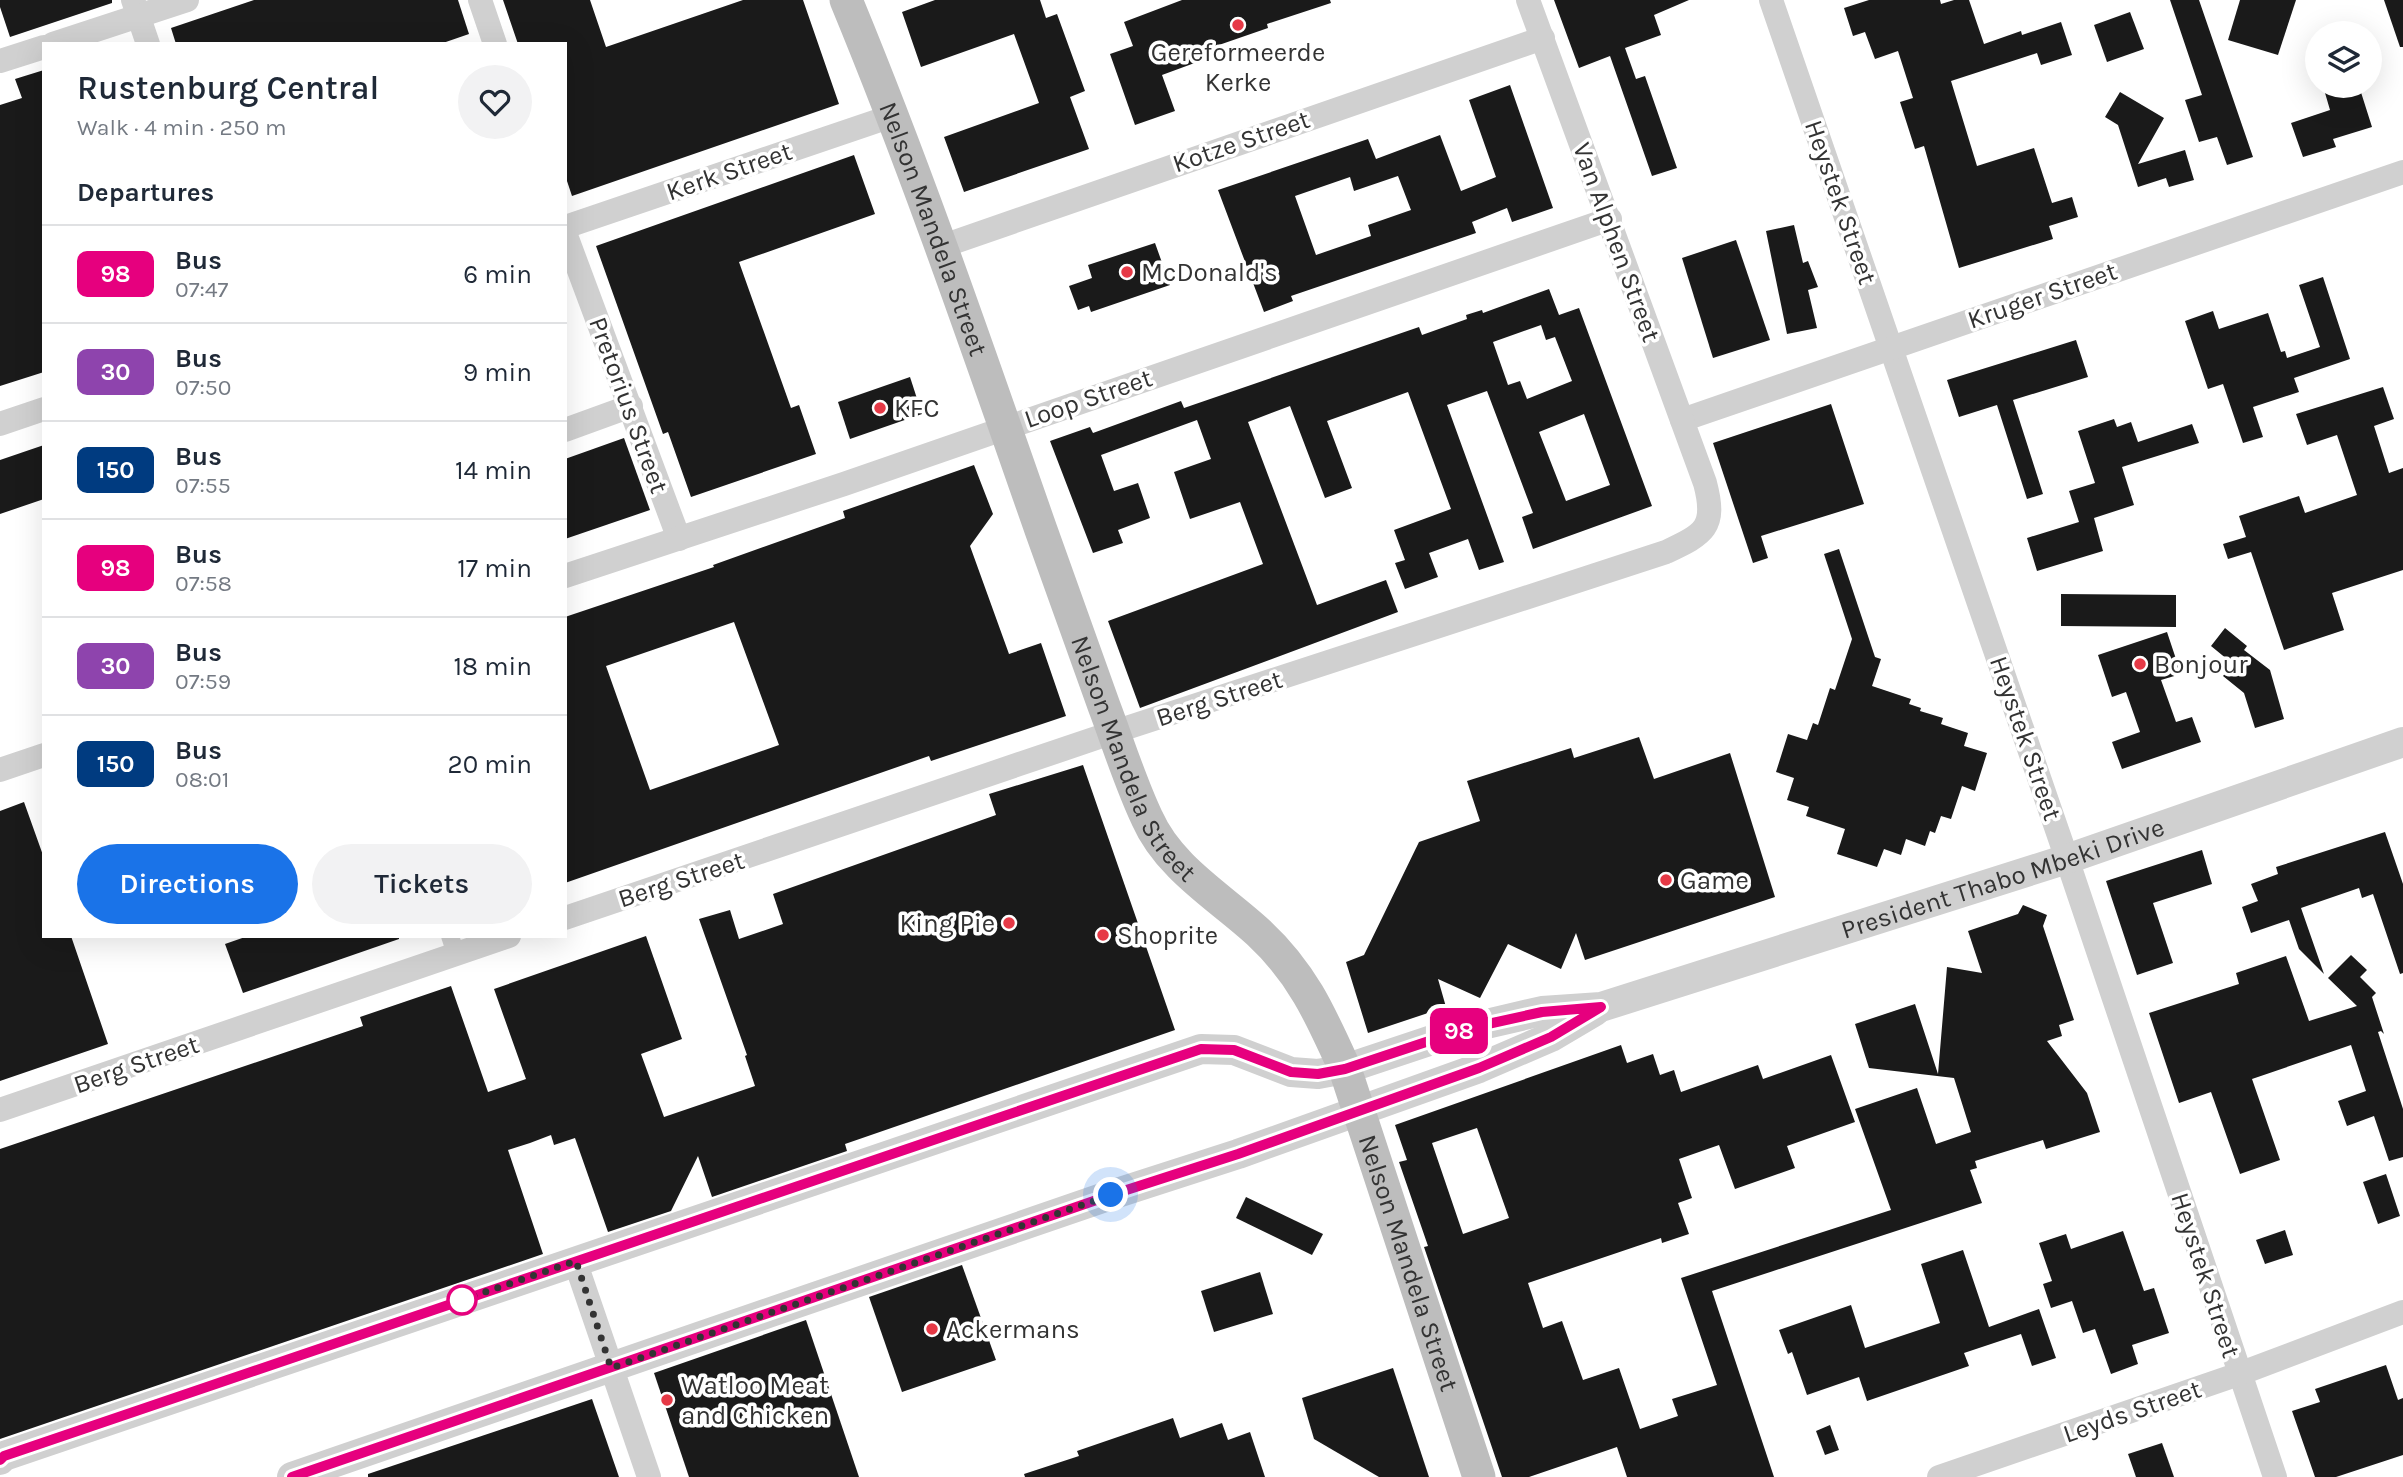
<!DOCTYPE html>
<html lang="en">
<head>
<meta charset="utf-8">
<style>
  :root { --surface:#fff; --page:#f2f2f3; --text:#1f2937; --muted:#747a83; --line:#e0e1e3; --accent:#1a73e8 }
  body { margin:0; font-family:Karla,sans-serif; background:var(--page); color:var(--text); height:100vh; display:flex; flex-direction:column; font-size:26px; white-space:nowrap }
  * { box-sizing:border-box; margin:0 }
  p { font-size:23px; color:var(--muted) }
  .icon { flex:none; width:38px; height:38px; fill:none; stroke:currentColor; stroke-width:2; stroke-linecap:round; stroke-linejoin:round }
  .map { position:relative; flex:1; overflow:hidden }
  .drawer { position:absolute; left:42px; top:42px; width:525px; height:896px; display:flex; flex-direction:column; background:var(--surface); border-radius:0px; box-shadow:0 7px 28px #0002 }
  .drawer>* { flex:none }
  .badge { padding:0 14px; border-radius:10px; font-size:24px; line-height:46px }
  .controls { position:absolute; left:2305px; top:21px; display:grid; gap:14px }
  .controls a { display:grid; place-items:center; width:77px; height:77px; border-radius:50%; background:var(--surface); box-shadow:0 7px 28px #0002; font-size:35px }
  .you { position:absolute; width:35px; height:35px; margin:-18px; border:5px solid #fff; border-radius:50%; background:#1a73e8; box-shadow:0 0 0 10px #1a73e833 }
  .map>.badge { position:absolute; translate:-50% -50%; box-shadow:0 0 0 4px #fff }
  h2 { padding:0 35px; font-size:26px; line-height:63px }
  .round { display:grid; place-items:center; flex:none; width:74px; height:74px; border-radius:37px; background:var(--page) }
  .overview { display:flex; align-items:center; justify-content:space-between; height:119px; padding:0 35px }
  h1 { font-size:33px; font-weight:600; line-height:52px }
  .primary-button { display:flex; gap:14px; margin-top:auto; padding:14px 35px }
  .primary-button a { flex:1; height:80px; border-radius:42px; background:var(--accent); color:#fff; font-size:28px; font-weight:600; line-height:80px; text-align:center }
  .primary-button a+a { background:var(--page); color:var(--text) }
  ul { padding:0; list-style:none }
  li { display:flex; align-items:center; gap:21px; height:98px; padding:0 35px; border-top:2px solid var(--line) }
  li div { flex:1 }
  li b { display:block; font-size:26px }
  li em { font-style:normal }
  li .badge { min-width:77px; font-weight:700; text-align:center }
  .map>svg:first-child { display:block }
</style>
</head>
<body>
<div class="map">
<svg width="2403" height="1477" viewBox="0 0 2403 1477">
  <rect width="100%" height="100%" fill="#fff"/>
  <g fill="#1a1a1a" fill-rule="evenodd">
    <path d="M0,0H112V3L10,37L0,7Z"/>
    <path d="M254,0H458L469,34L440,44H176L171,28Z"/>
    <path d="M503,0H590L606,47L743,0H803L839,104L572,196L565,175V44H518Z"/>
    <path d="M935,0H1040L1046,18L1057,14L1085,91L1070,97L1089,149L964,192L944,137L1039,103L1014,34L921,67L902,12Z"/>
    <path d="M1182,0H1330L1331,3L1267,24L1268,28L1216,46L1219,54L1162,75L1175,111L1135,125L1110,54L1133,46L1124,22Z"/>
    <path d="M1554,0H1689L1654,15L1661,35L1625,48L1636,79L1645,76L1677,168L1652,176L1610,56L1579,68Z"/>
    <path d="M1869,0H1940L1941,4L1954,0H1969L1984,44L2021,31L2022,35L2061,22L2072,55L2041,65L2037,53L1951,81L1977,166L2034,148L2052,203L2072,197L2078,217L2049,226L2053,239L1959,268L1924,146L1915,149L1900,102L1913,98L1898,51L1875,59L1865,32L1853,36L1844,8Z"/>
    <path d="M2170,0H2199L2253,157L2227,165L2217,137L2199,142L2185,100L2202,95Z"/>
    <path d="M2240,0H2296L2278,55L2228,40Z"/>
    <path d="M2384,0H2403V47H2400Z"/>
    <path d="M2130,12L2144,49L2107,62L2094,25Z"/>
    <path d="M44,70V372L0,386V105L22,98L15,79Z"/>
    <path d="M1510,85L1553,208L1512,222L1507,208L1472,222L1476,233L1291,296L1293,301L1264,312L1218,190L1368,139L1376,159L1440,135L1461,191L1496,177L1469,100ZM1398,176L1411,210L1368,225L1371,236L1316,255L1295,196L1350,177L1354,191Z"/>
    <path d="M2323,86H2359L2372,127L2333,139L2336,147L2303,157L2291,123L2330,110Z"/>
    <path d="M2120,92L2164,118L2138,164L2185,150L2194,180L2169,187L2166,178L2138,187L2118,125L2105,117Z"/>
    <path d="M854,155L875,214L739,262L791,408L799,405L816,454L691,497L668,432L663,434L596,246Z"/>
    <path d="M1794,225L1803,263L1808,261L1818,287L1808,290L1817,328L1787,334L1766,231Z"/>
    <path d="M1736,240L1770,340L1713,358L1682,258Z"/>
    <path d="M1155,243L1170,285L1091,312L1089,306L1078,310L1069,286L1092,278L1088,265Z"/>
    <path d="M2323,277L2350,359L2294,378L2299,392L2253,407L2263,437L2243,443L2223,384L2208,389L2185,321L2213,311L2219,329L2268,313L2281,352L2285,351L2287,358L2320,347L2299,285Z"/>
    <path d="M1549,289L1559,315L1579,308L1652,506L1533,549L1522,517L1533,513L1487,391L1447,405L1504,562L1479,570L1468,539L1429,553L1438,577L1405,589L1395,563L1405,560L1394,530L1451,509L1408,392L1327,421L1352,488L1325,498L1290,406L1248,422L1317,605L1386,580L1398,612L1140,708L1108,621L1263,564L1240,502L1190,519L1174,472L1211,459L1197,420L1101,455L1114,491L1138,483L1150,518L1118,530L1123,543L1093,553L1050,441L1090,427L1093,433L1181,401L1184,408L1419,327L1422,335L1467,319L1466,315L1482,310L1483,313ZM1541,325L1546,340L1555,337L1572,381L1527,399L1520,381L1508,385L1493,342ZM1584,414L1610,485L1566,501L1539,432Z"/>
    <path d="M2076,340L2088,377L2013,400L2043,494L2027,499L1997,405L1959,417L1947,380Z"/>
    <path d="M910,377L922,414L850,439L838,402Z"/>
    <path d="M2383,387L2394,419L2374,426L2389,473L2403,468V570L2332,593L2344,630L2284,650L2251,552L2228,559L2223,544L2246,537L2239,516L2299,496L2305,513L2357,495L2337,435L2307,445L2296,414Z"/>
    <path d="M1831,404L1864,504L1761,536L1768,558L1753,563L1713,443Z"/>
    <path d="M2114,419L2117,427L2131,422L2138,442L2192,424L2199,443L2122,467L2134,505L2094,518L2103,551L2037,571L2027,538L2079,522L2069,491L2095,483L2078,431Z"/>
    <path d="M624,438L650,510L565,539V459Z"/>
    <path d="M44,445V499L0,514V460Z"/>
    <path d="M974,465L993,514L970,546L1009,654L1041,643L1066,716L931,761L929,756L565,883V617L714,567L713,565L845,518L843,511ZM734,622L779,745L650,790L606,666Z"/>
    <path d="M1839,549L1875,657L1881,659L1872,686L1911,699L1909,704L1921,708L1920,711L1943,718L1941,724L1968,733L1964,746L1987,753L1975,791L1962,786L1951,819L1941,816L1935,833L1930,831L1925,846L1906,839L1901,855L1884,849L1877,867L1837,854L1845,829L1806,816L1809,807L1787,800L1794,778L1776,772L1788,734L1807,740L1813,723L1818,725L1830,688L1835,690L1852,639L1824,554Z"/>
    <path d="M2061,594L2176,595V627L2061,626Z"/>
    <path d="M2225,628L2247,646L2244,650L2270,670L2284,719L2255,728L2244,693L2223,676L2233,664L2211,646Z"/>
    <path d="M2167,632L2181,674L2161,680L2176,722L2192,717L2201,742L2122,769L2112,742L2140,732L2126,692L2112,697L2098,655Z"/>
    <path d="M1639,737L1654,779L1730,753L1775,897L1585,960L1576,933L1561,969L1508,944L1480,998L1438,979L1446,1007L1368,1033L1346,962L1364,955L1419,842L1480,821L1467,781L1571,748L1574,758Z"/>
    <path d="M1083,765L1175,1030L845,1144L847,1151L712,1197L698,1156L671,1211L608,1232L575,1138L554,1145L551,1135L530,1143L508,1150L543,1254L0,1439V1149L363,1026L360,1017L451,986L488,1092L526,1079L494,989L646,936L682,1039L641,1054L664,1117L755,1086L745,1056L747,1055L699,919L730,910L739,939L783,924L773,894L996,815L989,794Z"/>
    <path d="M24,802L44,858V936H71L108,1044L0,1081V811Z"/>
    <path d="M2385,832L2403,884V973L2400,974L2373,894L2362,898L2359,888L2301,908L2324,974L2299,949L2289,920L2251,933L2242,907L2258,901L2251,884L2278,874L2276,867Z"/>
    <path d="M2202,850L2212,884L2153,903L2173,963L2137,975L2106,881Z"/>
    <path d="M2023,905L2047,915L2043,926L2074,1020L2059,1025L2062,1036L2047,1041L2087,1093L2100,1132L2046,1149L2043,1140L1975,1161L1977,1168L1970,1170L1982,1203L1712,1291L1774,1477H1627L1617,1447L1529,1477H1502L1424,1247L1428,1246L1399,1162L1407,1160L1395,1125L1621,1045L1627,1063L1653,1054L1660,1075L1674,1070L1681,1092L1758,1065L1763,1079L1831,1055L1855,1122L1787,1146L1795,1168L1735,1189L1719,1145L1679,1159L1692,1198L1678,1203L1689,1234L1662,1243L1661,1238L1528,1283L1543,1328L1562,1321L1583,1380L1619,1368L1640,1429L1678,1416L1672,1399L1717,1385L1681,1278L1891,1210L1855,1109L1917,1088L1936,1144L1971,1132L1954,1078L1869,1068L1855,1024L1915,1004L1938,1074L1947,967L1982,973L1968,931L2018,914ZM1477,1128L1509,1218L1463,1234L1432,1143Z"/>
    <path d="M248,936H399V939L243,993L225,944Z"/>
    <path d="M2351,955L2367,970L2360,977L2376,993L2372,997L2384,1034L2381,1031L2378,1032L2403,1109V1157L2389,1161L2374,1116L2347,1126L2338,1101L2366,1091L2351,1045L2252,1079L2280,1160L2240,1174L2211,1092L2179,1103L2149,1013L2239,984L2236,973L2286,956L2309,1021L2357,1006L2328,978Z"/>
    <path d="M2386,1174L2400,1216L2378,1224L2363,1182Z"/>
    <path d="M1246,1197L1323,1234L1312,1255L1236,1218Z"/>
    <path d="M2285,1230L2293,1255L2265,1264L2256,1240Z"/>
    <path d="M2123,1231L2144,1291L2154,1288L2169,1333L2132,1345L2138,1364L2111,1374L2095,1329L2083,1333L2072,1301L2051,1308L2043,1284L2052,1281L2039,1243L2066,1234L2071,1249Z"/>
    <path d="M1963,1250L1989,1327L2039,1309L2056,1358L2032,1366L2021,1334L1964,1353L1969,1366L1867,1401L1859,1377L1807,1395L1792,1352L1788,1354L1779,1330L1851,1305L1865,1348L1940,1323L1921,1264Z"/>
    <path d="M962,1265L996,1360L902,1392L869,1297Z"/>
    <path d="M1260,1272L1273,1314L1214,1332L1201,1291Z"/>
    <path d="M806,1320L859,1477H689L654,1373Z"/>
    <path d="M2386,1365L2398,1400L2403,1398V1455L2336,1477H2315L2292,1411L2320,1402L2315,1389Z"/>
    <path d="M1393,1368L1429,1477H1379L1314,1439L1302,1398Z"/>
    <path d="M592,1399L619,1477H368V1474Z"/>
    <path d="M1173,1418L1180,1438L1222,1423L1228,1440L1250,1432L1265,1477H1025L1024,1474L1079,1456L1077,1451Z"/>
    <path d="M1830,1425L1839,1450L1825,1455L1816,1431Z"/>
    <path d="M2162,1443L2174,1477H2136L2128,1454Z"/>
  </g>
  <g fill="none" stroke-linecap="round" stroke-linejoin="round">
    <path stroke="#d0d0d0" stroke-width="18" d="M450,936L456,954"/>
    <g stroke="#d0d0d0" stroke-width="24">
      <path d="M133,0L148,44"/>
      <path d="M480,0L495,44"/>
      <path d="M1771,0L2067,859L2275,1477"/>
      <path d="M53,44L187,0"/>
      <path d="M0,61L44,47"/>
      <path d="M565,227L892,116"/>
      <path d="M565,233L679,539"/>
      <path d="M940,247L1543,38"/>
      <path d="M1682,420L2403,172"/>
      <path d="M0,424L44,409"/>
      <path d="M565,430L631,406"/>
      <path d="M565,576L844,484L1610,219"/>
      <path d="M0,770L44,755"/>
      <path d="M565,918L1114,732L1666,552C1704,534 1717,528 1705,483L1528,0"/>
      <path d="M0,1110L509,936"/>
      <path d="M575,1261L649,1477"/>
      <path d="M1939,1477L2239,1374L2403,1312"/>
    </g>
    <g stroke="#d0d0d0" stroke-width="30">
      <path id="s1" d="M0,1460L4,1456L1201,1049L1234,1050L1291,1072L1318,1074L1345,1069L1465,1029L1542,1011L1601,1007L2067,859L2403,742"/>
      <path d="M292,1477L1111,1195L1238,1154L1479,1068L1551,1037L1595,1011"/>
    </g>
    <path stroke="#bdbdbd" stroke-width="33" id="s2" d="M846,0C918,174 979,353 1041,530C1062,589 1083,647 1104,706C1118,743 1130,782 1147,818C1169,868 1220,897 1259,933C1303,974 1321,1016 1345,1069L1479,1477"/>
  </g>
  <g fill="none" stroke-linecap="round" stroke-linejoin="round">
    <defs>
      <path id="line" d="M0,1460L4,1456L1201,1049L1234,1050L1291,1072L1318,1074L1345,1069L1465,1029L1542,1012L1601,1007L1551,1037L1479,1068L1238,1154L1111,1195L292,1477"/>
    </defs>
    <use href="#line" stroke="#fff" stroke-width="16"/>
    <use href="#line" stroke="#e6007e" stroke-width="10"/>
    <path stroke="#333" stroke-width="7" stroke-dasharray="0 12.6" d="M462,1300L576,1261L611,1368L1111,1195"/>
  </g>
  <g fill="#e63946" stroke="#fff" stroke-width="2.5">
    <circle cx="1238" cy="25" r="7"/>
    <circle cx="1127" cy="272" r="7"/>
    <circle cx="880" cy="408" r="7"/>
    <circle cx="2140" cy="664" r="7"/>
    <circle cx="1666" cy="880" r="7"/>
    <circle cx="1009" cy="923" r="7"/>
    <circle cx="1103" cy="935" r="7"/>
    <circle cx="932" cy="1329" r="7"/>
    <circle cx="667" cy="1400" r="7"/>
  </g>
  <circle fill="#fff" stroke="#e6007e" stroke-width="3.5" cx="462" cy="1300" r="14"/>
  <g text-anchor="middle" stroke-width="7" stroke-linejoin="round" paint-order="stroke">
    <g font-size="26" fill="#333" stroke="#fff" text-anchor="start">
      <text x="1238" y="61" text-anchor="middle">Gereformeerde<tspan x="1238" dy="30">Kerke</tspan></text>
      <text x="1141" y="281">McDonald's</text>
      <text x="894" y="417">KFC</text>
      <text x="2154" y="673">Bonjour</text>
      <text x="1680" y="889">Game</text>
      <text x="995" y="932" text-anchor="end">King Pie</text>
      <text x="1117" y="944">Shoprite</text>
      <text x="946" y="1338">Ackermans</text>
      <text x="681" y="1394">Watloo Meat<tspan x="681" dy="30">and Chicken</tspan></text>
    </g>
    <g font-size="26" fill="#333" stroke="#fff">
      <text transform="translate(1241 141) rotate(-19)" y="9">Kotze Street</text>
      <text transform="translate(729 171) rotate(-19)" y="9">Kerk Street</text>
      <text transform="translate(1841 202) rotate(71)" y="9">Heystek Street</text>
      <text dy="9" stroke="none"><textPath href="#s2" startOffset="245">Nelson Mandela Street</textPath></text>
      <text transform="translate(1617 242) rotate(70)" y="9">Van Alphen Street</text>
      <text transform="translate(2042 295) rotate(-19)" y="9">Kruger Street</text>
      <text transform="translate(1088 398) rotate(-19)" y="9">Loop Street</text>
      <text transform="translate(629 405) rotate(70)" y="9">Pretorius Street</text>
      <text transform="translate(1219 698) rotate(-18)" y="9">Berg Street</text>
      <text transform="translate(2026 738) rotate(71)" y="9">Heystek Street</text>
      <text dy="9" stroke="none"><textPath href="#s2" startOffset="812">Nelson Mandela Street</textPath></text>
      <text dy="9" stroke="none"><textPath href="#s1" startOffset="2105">President Thabo Mbeki Drive</textPath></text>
      <text transform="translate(681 879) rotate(-18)" y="9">Berg Street</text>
      <text transform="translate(136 1064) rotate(-19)" y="9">Berg Street</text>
      <text dy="9" stroke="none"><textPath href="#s2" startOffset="1400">Nelson Mandela Street</textPath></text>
      <text transform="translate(2206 1275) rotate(72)" y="9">Heystek Street</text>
      <text transform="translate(2132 1411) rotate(-19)" y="9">Leyds Street</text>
    </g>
  </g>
</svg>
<div class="controls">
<a><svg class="icon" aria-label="layers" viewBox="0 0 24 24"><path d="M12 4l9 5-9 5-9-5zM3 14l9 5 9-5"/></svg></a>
</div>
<div class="you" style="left:1111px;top:1195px"></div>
<b class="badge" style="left:1459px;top:1031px;background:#e6007e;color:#fff">98</b>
<section class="drawer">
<div class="overview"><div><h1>Rustenburg Central</h1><p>Walk · 4 min · 250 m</p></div><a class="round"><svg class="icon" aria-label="heart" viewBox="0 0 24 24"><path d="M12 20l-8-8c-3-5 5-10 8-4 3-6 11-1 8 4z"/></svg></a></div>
<h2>Departures</h2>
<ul>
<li><span class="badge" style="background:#e6007e;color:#fff">98</span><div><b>Bus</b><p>07:47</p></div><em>6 min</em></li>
<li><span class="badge" style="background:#8e44ad;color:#fff">30</span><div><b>Bus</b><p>07:50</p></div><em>9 min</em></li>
<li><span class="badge" style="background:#003b80;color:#fff">150</span><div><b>Bus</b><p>07:55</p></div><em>14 min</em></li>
<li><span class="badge" style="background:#e6007e;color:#fff">98</span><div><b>Bus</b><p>07:58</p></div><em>17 min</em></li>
<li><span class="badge" style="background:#8e44ad;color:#fff">30</span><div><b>Bus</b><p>07:59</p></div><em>18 min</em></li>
<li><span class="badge" style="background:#003b80;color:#fff">150</span><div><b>Bus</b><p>08:01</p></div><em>20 min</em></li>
</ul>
<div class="primary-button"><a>Directions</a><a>Tickets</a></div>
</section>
</div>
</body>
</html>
